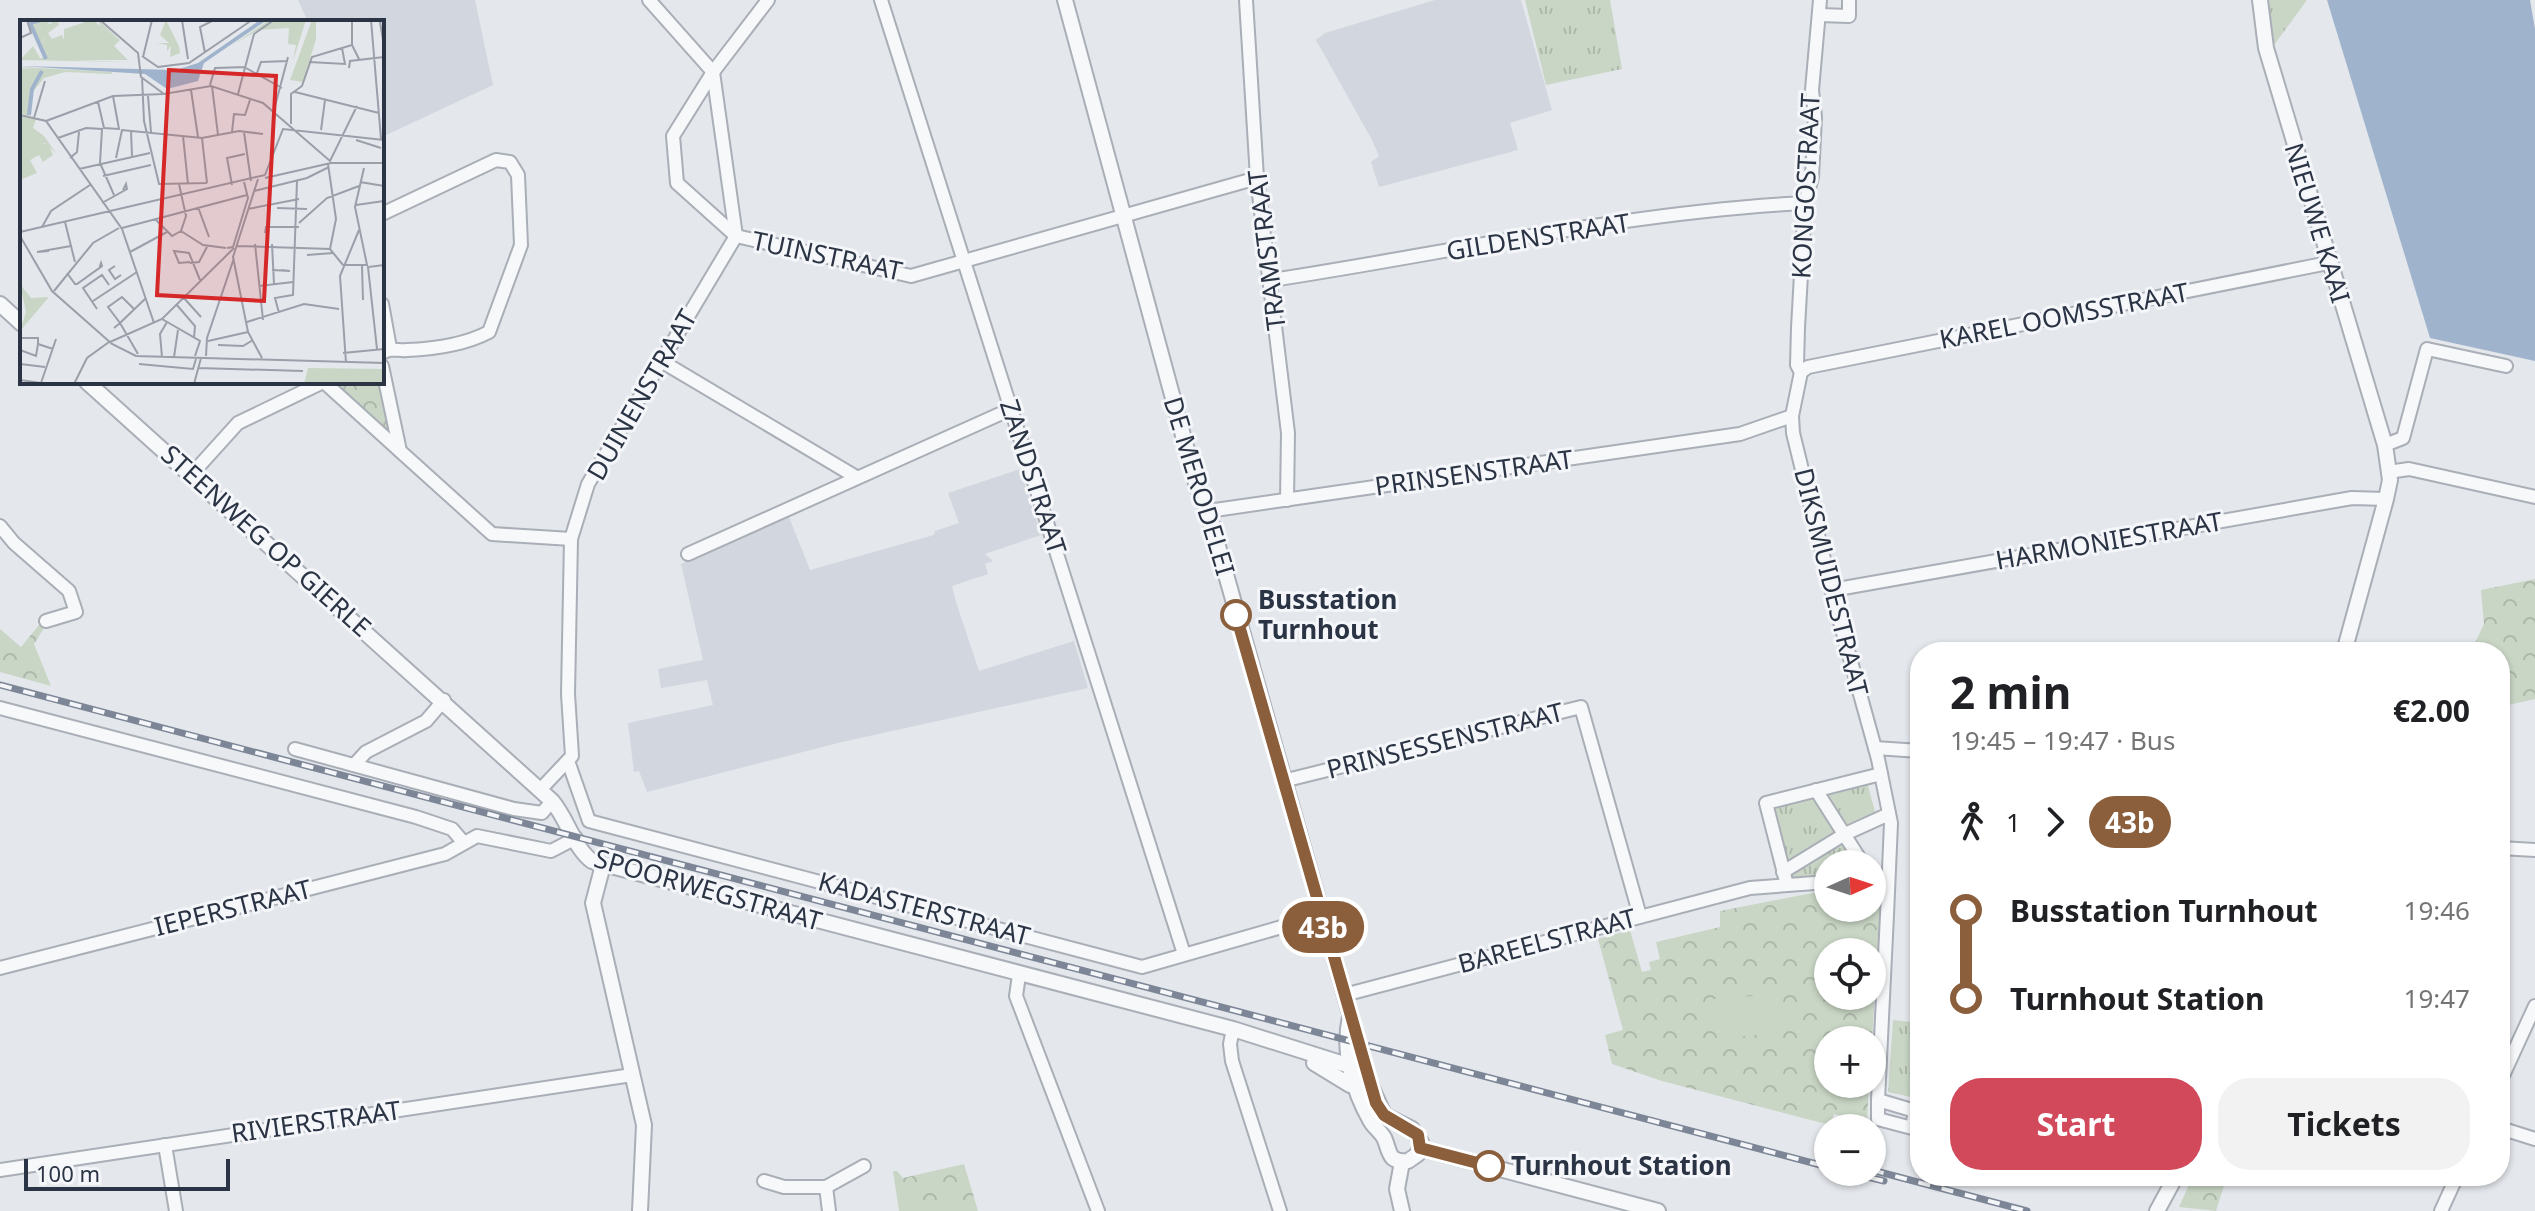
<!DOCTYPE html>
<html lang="en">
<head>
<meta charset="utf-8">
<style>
  :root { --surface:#fff; --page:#f2f2f2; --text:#202124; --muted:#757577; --accent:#d1495b }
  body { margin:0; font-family:"Noto Sans",sans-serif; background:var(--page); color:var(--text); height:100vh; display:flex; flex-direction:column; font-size:30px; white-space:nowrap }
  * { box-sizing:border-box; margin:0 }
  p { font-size:26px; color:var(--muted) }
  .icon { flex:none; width:44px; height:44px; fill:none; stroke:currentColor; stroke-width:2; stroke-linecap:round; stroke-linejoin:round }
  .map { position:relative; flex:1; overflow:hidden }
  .side { position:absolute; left:1910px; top:642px; width:600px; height:544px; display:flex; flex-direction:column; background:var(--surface); border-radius:32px; box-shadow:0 2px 6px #0004 }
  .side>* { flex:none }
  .badge { padding:0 16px; border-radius:26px; font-size:28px; line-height:52px }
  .needle { width:52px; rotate:87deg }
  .controls { position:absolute; left:1814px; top:850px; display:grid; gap:16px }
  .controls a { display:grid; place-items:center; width:72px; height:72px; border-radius:50%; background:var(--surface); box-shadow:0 2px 6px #0004; font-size:40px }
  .scale { position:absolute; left:24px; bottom:20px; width:206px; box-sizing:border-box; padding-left:8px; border:4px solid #2b3445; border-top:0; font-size:22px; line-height:28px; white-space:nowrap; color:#2b3445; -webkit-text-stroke:6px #f4f6f9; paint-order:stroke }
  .map>.badge { position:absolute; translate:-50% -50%; box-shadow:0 0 0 4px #fff }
  .legs { display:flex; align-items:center; gap:12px; height:88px; padding:0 40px; font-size:26px }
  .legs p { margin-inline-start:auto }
  .head { display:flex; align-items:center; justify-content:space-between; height:136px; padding:0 40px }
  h1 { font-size:44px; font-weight:700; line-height:60px }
  .action { display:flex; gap:16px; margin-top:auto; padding:16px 40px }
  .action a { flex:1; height:92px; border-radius:32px; background:var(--accent); color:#fff; font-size:32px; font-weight:700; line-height:92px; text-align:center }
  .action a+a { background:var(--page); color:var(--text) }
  ul { padding:0 40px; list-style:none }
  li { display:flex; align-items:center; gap:28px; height:88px; font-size:30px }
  li i { display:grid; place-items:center; width:12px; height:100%; margin:0 10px; background:currentColor }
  li i::after { content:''; width:20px; height:20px; margin:-10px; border:6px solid; border-radius:50%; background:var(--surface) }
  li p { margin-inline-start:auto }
  li:first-child i { background:linear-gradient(#0000 50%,currentColor 0) }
  li:last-child i { background:linear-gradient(currentColor 50%,#0000 0) }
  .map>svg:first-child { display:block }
</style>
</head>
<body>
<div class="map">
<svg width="2535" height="1211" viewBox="0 0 2535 1211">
  <defs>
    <pattern id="grass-tufts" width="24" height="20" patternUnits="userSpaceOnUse" patternTransform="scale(2)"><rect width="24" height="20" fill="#c9d6c5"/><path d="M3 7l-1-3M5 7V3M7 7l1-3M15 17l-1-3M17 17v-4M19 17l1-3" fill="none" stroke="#adb8ab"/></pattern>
    <pattern id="park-crowns" width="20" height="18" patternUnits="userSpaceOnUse" patternTransform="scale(2)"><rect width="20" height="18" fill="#c9d6c5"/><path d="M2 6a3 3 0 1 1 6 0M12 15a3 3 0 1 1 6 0" fill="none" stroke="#adb8ab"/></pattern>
  </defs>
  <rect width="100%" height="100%" fill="#e4e7ec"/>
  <g fill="#d2d6de">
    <path d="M298,0H475L493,85L382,137V22H308Z"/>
    <path d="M1435,0H1521L1552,110L1510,123L1518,150L1379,187L1371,162L1379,156L1372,140L1316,40L1325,33Z"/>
    <path d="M1020,469L1041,535L985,554L993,561L985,564L988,574L952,586L956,602L979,671L1074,641L1088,688L842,742L647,792L639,771L634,772L628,723L713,705L707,680L661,688L658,669L703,660L681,564L789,517L810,570L934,535L935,531L959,523L948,493Z"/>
  </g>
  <g fill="url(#grass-tufts)">
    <path d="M1525,0H1610L1622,69L1546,85Z"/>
    <path d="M2269,0H2307L2274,45Z"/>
    <path d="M1867,782L1875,812L1847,824L1822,794Z"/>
    <path d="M1816,796L1836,831L1787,865L1773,807Z"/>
    <path d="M1843,845L1856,864H1828V876L1791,880L1789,872Z"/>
    <path d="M1893,1020L1920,1023V1099L1888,1092Z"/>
  </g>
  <g fill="url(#park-crowns)" fill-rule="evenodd">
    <path d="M327,382H381L392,439Z"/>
    <path d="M2535,579V699L2504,706L2500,694V652H2471L2484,624L2481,590Z"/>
    <path d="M39,625L44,628L34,644L51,686L0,672V629L21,647Z"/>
    <path d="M1872,886L1881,893L1872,1040H1828V1084H1869L1867,1122L1834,1114L1830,1125L1662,1081L1612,1064L1605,1035L1623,1030L1598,939L1630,930L1642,972L1651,970L1649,962L1660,959L1656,942L1720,927V911L1828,890V908H1872ZM1828,952H1872V996H1828Z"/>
    <path d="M964,1164L978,1211H899L893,1171H897L903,1178Z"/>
    <path d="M2193,1176H2227L2216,1211L2179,1207Z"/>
  </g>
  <path fill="#c9d6c5" d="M1779,994L1782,1033L1717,1038L1714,999Z"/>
  <path fill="#9fb4cc" d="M2327,0H2530L2535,29V361L2430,338Z"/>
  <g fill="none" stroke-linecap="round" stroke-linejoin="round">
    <defs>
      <g id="minor">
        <path d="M649,0L713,72"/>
        <path d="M768,0L713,72L673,136L677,183L736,236L911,276L1257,178"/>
        <path d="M881,0L1184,954"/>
        <path d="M1246,0L1257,178L1288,433L1287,500"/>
        <path d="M1819,15L1849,16V0"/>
        <path d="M713,72L736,236"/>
        <path d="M382,214L496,160L510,162L518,175L521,245L489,332C466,344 433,349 407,350C397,351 392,347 382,353"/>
        <path d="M1272,280C1449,253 1626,212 1805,203"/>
        <path d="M382,304L390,348"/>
        <path d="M661,361L856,477"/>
        <path d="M382,366L400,451L492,534L571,539"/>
        <path d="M1801,372L1792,416L1793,433L1834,600L1878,759L1891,823L1887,915L1878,1100V1119L1912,1128L1915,1111L1878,1100"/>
        <path d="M1801,372L1808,367L2328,263"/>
        <path d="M1801,372L1797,365L1798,328L1805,203L1812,177L1815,117L1812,90L1820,0"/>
        <path d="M324,382L399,450"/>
        <path d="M2385,445L2403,438L2427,349L2506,366"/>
        <path d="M2388,472L2409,469L2535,497"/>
        <path d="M191,475L238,423L323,382"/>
        <path d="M1208,511L1740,434L1792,416"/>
        <path d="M0,526L14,543L69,591L76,612L46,621"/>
        <path d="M688,554L1011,409"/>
        <path d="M1832,590L2352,498L2386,499"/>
        <path d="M0,708L416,817L452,829L464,843"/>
        <path d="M1875,748L1920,751"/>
        <path d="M295,749L514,809L542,813L552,801"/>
        <path d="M568,761L589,821L1142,967L1320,916"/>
        <path d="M354,765L366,752L426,721L444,700"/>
        <path d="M1283,781L1581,707L1640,916"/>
        <path d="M540,790L572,756L568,694L571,539L588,484L736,236"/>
        <path d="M1816,790L1863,864"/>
        <path d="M2500,848L2535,850"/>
        <path d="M1783,872L1845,834L1889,814"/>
        <path d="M1787,885L1766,803L1881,774"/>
        <path d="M0,968L445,854L477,836L551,851L576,838"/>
        <path d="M1019,975L1016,996L1098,1211"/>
        <path d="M1344,995L1750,888L1828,882"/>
        <path d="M1233,1029L1230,1044L1232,1061L1280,1211"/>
        <path d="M2500,1082L2535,1006"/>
        <path d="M2500,1128L2535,1139"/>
        <path d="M165,1145L176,1211"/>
        <path d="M0,1170L632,1075"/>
        <path d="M764,1181L784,1187H826L829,1211"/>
        <path d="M826,1187L864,1166"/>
        <path d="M2441,1211L2457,1176"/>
      </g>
      <g id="tertiary">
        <path d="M1065,0L1197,487L1208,511L1370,1084L1384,1115L1412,1129L1421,1142L1418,1154L1408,1161C1389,1163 1390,1153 1385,1140C1383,1133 1373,1127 1370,1120C1353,1090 1342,1051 1350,1017"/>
        <path d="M2260,0L2266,48L2385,445L2390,480L2386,499L2344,652"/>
        <path d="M0,304L22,324"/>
        <path d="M87,382L552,801C567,818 574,848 592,861L1233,1029L1366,1071"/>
        <path d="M603,865L593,903L644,1125L640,1211"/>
        <path d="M1314,1063L1350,1085H1356"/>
        <path d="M1420,1148L1658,1211"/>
        <path d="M1402,1211L1397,1189L1402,1162"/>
        <path d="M2157,1211L2176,1176"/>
      </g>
    </defs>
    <use href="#minor" stroke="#a9aeb7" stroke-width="16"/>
    <use href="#tertiary" stroke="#a9aeb7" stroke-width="18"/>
    <use href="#minor" stroke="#f7f8fa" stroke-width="12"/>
    <use href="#tertiary" stroke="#f7f8fa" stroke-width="14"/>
    <defs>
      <g id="rail">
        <path d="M0,685L1828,1167"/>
        <path d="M1872,1170L2027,1211"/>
        <path d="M1848,1172L1884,1181"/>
      </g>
    </defs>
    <use href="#rail" stroke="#7d8696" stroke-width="7"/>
    <use href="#rail" stroke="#f4f6f9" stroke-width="4" stroke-dasharray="12" stroke-linecap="butt"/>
  </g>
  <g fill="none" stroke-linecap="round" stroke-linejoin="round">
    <defs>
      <path id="line-1" d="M1236,615L1376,1103L1384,1115L1418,1135L1420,1148L1489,1166"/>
    </defs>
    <use href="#line-1" stroke="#fff" stroke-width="18"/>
    <use href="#line-1" stroke="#8b5e3c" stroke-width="12"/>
  </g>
  <g fill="#fff" stroke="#8b5e3c" stroke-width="4">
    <circle cx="1236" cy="615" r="14"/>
    <circle cx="1489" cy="1166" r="14"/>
  </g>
  <g text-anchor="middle" stroke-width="6" stroke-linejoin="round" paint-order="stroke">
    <g font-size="26" fill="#2b3445" stroke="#f4f6f9">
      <text transform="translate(1806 186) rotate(-87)" y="9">KONGOSTRAAT</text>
      <text transform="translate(2317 223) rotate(73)" y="9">NIEUWE KAAI</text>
      <text transform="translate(1538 237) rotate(-9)" y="9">GILDENSTRAAT</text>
      <text transform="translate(1267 250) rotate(-97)" y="9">TRAMSTRAAT</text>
      <text transform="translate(827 256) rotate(12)" y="9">TUINSTRAAT</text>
      <text transform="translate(2064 316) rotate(-11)" y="9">KAREL OOMSSTRAAT</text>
      <text transform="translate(642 395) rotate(-60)" y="9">DUINENSTRAAT</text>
      <text transform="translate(1474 473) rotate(-8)" y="9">PRINSENSTRAAT</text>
      <text transform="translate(1033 477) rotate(72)" y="9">ZANDSTRAAT</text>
      <text transform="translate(1199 486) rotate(73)" y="9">DE MERODELEI</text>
      <text transform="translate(266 541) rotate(42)" y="9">STEENWEG OP GIERLE</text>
      <text transform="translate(2109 541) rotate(-10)" y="9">HARMONIESTRAAT</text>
      <text transform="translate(1831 582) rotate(76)" y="9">DIKSMUIDESTRAAT</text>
      <text transform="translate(1445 741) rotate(-14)" y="9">PRINSESSENSTRAAT</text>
      <text transform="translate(708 890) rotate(16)" y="9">SPOORWEGSTRAAT</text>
      <text transform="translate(233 908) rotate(-14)" y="9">IEPERSTRAAT</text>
      <text transform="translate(924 909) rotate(15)" y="9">KADASTERSTRAAT</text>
      <text transform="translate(1547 941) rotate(-15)" y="9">BAREELSTRAAT</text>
      <text transform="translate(316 1122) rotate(-8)" y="9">RIVIERSTRAAT</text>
    </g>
    <g font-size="26" font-weight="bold" fill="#2b3445" stroke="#f4f6f9" text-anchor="start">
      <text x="1258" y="609">Busstation<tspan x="1258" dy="30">Turnhout</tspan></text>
      <text x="1511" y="1175">Turnhout Station</text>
    </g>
  </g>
  <g transform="translate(20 20)">
    <rect width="364" height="364" fill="#e4e7ec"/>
    <path d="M37,0L39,5L28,13L32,19L42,15L44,20V9L72,0L82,7L53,39H39L29,36L21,23L26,18L14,5L21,8ZM83,8L100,20L94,26L108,40H55ZM0,48L21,51L12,68L9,96L0,93ZM0,96L16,99L13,108L24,116L1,135ZM19,122L29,125L33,135L23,142L19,135L7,142L2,137Z" fill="#c9d6c5"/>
    <path d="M8,0H31L24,9L14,5L27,16L21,23L29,36L39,38V23L42,38L52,39L81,7L78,0L98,18L83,8L56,40L109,42L0,40L13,26L20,38L26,37ZM146,0L159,26L160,33L150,37L151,26L147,31V25L137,23H149L140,15ZM249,0H286L273,41L276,25L268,24L269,8L238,10L214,24ZM0,47L92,52V54L45,52L24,58L12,73L21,52ZM24,116L36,133L25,123L17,124L3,137L10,140L17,153L0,160L2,133ZM0,264L11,278L29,277L0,311L6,292Z" fill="#c9d6c5"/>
    <path d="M292,0H296V19L283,62L270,60ZM288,348L364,349V364H284Z" fill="#c9d6c5"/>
    <path d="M240,0H247L184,43L178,61L147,69L125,54L0,46L156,50L178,43Z" fill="#9fb4cc"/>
    <path fill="none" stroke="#9fb4cc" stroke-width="4" d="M21,0L10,3L26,39M9,95L12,69L22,51"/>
    <path fill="none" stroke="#9a9fa9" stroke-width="2" d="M80,0L118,33L121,57L144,74L191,66L243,83L310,141L337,86M162,0L168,39M332,0V25L339,39M351,0L361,119M360,2L364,26M0,18L11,13L7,0M185,33L180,7L194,0M122,36L138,47L169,43L232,0M123,37L132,0M289,42L325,44L322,28M226,48L262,68M329,48L330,41L364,37M237,53L241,42L268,41M122,57L124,101L139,164L187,163M190,65L195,48L226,47M192,66L198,115M171,70L178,117M275,72L359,93M218,74L234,14L254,0M128,76L131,112M78,82L84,108L99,109L93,76M254,90L268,37M0,95L26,101L102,209L134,303M14,98L25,61M26,101L93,76L144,74M271,104V74L282,66L292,37L332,25M301,110L305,80M111,111L112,136M212,112L214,94L225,95L230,80M224,112L231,161M163,116L168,164M38,118L66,108L82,109L80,143L94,175M182,118L187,163M336,120L361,128M50,138L57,132L59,112M96,138L102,110L182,118L219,111L243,114M308,144L316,199L310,229M59,149L130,133M245,155L263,109L364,120M83,156L131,145M245,158L311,143H364M238,159L213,237L228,312L242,338M340,162L364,166M159,164L166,196L161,211M212,165L207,138L225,134M234,171L287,158L309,147M82,183L107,169L106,164L103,170M336,185L364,181M178,187L189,217M257,188L287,189M228,189L279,179M135,199L152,216L161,211M45,202L55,242M279,203L307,178L339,166M22,207L31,191L70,165M102,208L227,175M161,211L183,225L206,228M0,212L245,155M245,213L246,207H279M0,216L32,271L92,324L116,336L364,343M235,224L243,300M252,224L254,264M217,226L310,229L323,245M207,228L213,227L228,178L224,162M29,231L17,232L51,226M110,232L147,212M287,235L313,233M170,242L159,243L154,231L169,233L180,260M170,243L179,242L187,227M323,245H347L335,187L344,148M95,246L89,250L95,259L101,255M342,246L343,280M252,250L270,251L261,250M47,253L55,264H57L82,246L81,243L79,249M239,266L273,262M34,271L73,223L99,208M163,277L181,297M73,281L117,252M156,284L175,306L174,318M77,289L63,268L82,255L89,265M259,293L255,278L273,275L277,161M142,299L180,321L175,336M227,302L284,284L319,289M94,308L100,303L88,287L102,277L114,289M0,318H18V324L33,329M188,321L228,312M90,322L142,299L214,228M198,325L223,326L233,320M357,329L348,247L364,245M0,330L16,336L18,324M323,333L364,329M118,334L100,303L126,278M186,336L187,318L214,238M142,337L140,314L147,302M154,337L158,310M326,343L320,256L339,210M0,344L25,347M119,344L173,349L176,339M178,348L283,351M0,360L21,363L36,319M54,364L67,338L89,322M174,364L181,338"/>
    <path fill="#d62828" fill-opacity="0.15" stroke="#d62828" stroke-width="4" d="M149,50L256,56L244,281L137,275Z"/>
    <rect width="364" height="364" fill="none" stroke="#2b3445" stroke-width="4"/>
  </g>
</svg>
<div class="controls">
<a><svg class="needle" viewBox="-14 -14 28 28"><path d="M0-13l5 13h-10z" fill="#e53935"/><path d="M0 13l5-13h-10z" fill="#757577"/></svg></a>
<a><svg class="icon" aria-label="locate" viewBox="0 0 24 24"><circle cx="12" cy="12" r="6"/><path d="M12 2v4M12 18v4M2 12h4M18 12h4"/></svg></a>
<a>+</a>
<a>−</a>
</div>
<div class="scale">100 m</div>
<b class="badge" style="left:1323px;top:927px;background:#8b5e3c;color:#fff">43b</b>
<section class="side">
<div class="head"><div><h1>2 min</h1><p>19:45 – 19:47 · Bus</p></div><b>€2.00</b></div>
<div class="legs"><svg class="icon" aria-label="walk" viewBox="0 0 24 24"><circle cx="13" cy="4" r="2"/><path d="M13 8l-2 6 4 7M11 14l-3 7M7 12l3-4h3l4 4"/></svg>1<svg class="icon" aria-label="forward" viewBox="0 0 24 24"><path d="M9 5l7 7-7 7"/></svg><b class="badge" style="background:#8b5e3c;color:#fff">43b</b></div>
<ul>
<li><i style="color:#8b5e3c"></i><b>Busstation Turnhout</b><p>19:46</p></li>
<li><i style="color:#8b5e3c"></i><b>Turnhout Station</b><p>19:47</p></li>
</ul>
<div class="action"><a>Start</a><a>Tickets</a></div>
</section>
</div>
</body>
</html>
